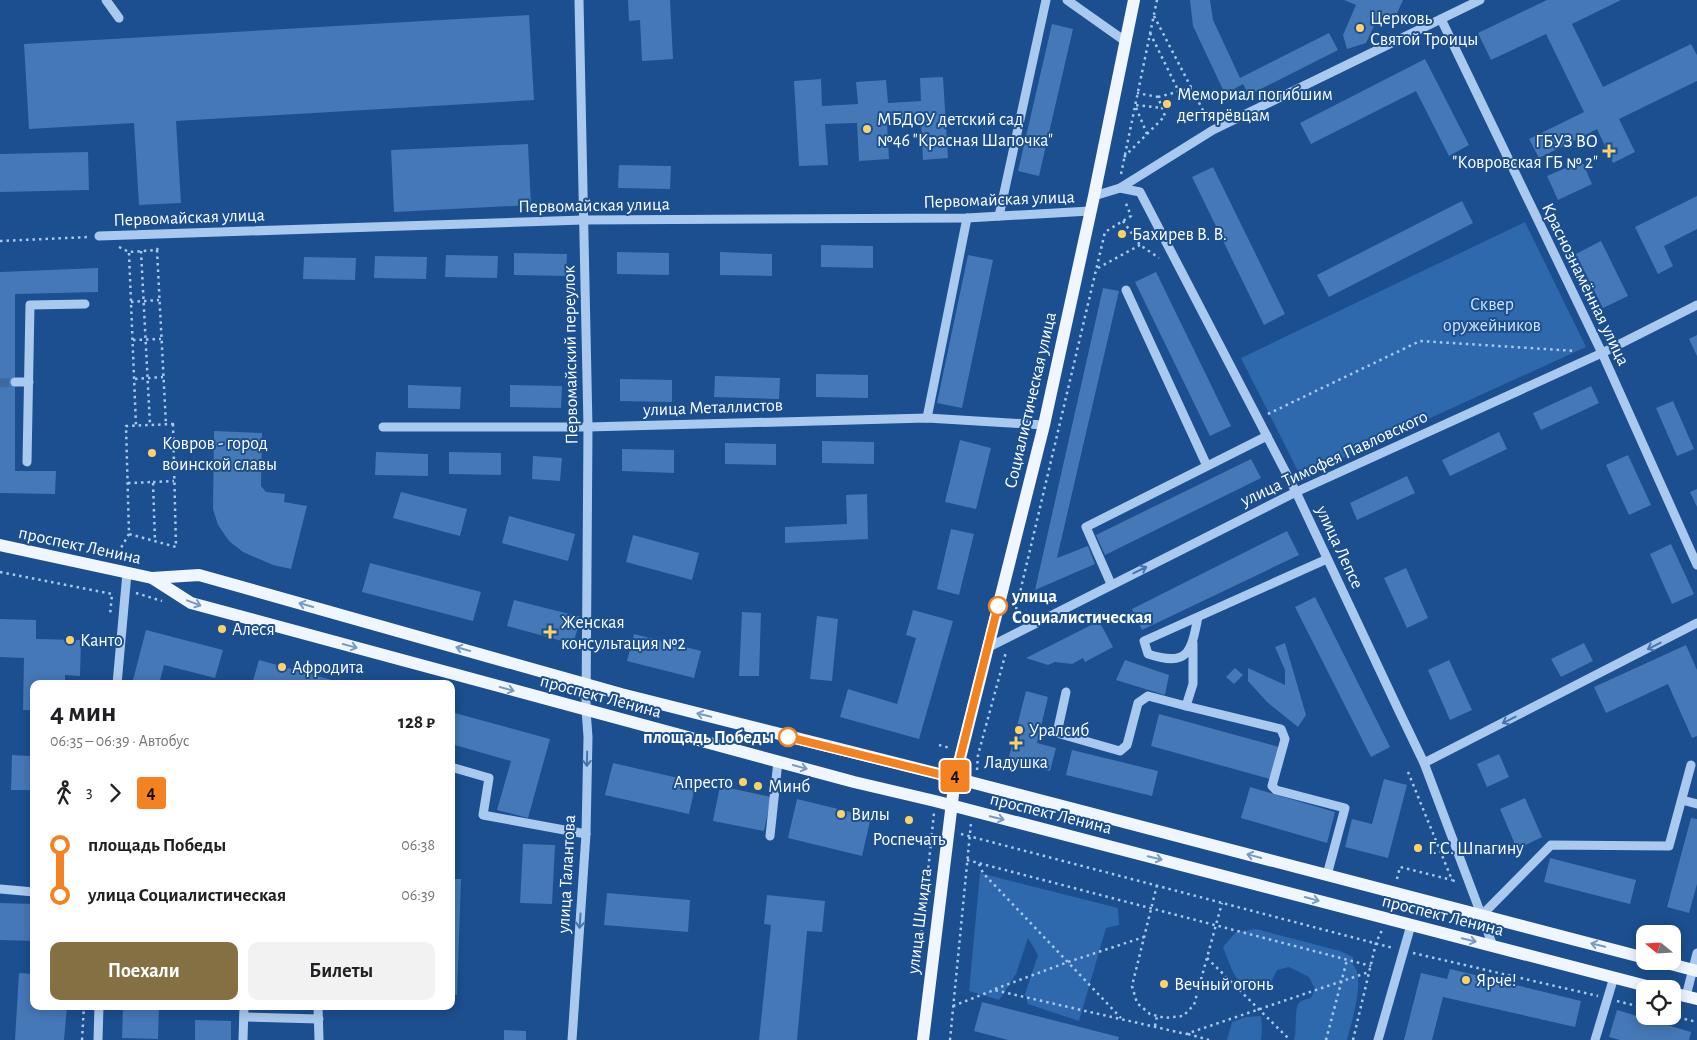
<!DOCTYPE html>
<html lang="ru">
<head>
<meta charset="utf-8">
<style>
  :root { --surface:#fff; --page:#f2f2f2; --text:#202124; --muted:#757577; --accent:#847042 }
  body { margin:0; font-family:"Alegreya Sans",sans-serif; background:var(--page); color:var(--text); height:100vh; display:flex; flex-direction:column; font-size:19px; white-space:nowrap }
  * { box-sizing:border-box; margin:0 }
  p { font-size:16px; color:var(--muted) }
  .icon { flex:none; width:28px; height:28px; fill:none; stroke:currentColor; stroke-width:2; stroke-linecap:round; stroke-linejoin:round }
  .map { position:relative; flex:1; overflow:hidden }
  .side { position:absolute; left:30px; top:680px; width:425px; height:330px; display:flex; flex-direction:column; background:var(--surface); border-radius:10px; box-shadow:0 2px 12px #0003 }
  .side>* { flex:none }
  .badge { padding:0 10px; border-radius:4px; font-size:18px; line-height:32px }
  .needle { width:32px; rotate:288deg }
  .controls { position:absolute; left:1636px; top:925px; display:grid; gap:10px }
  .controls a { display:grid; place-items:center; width:45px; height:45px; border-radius:10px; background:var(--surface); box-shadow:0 2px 12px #0003; font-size:25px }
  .map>.badge { position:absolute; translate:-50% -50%; box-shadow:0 0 0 2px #fff }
  .legs { display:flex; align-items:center; gap:8px; height:55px; padding:0 20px; font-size:16px }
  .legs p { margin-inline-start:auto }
  .headline { display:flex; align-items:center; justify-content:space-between; height:85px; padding:0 20px }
  h1 { font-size:28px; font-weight:600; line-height:38px }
  .primary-button { display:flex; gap:10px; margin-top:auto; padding:10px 20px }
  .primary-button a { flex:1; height:58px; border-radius:10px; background:var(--accent); color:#fff; font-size:20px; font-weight:600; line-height:58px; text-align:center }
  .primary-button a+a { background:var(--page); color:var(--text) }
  ul { padding:0 20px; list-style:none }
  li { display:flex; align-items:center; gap:18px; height:50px; font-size:19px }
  li i { display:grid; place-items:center; width:8px; height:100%; margin:0 6px; background:currentColor }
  li i::after { content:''; width:12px; height:12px; margin:-6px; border:4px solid; border-radius:50%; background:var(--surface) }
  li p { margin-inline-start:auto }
  li:first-child i { background:linear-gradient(#0000 50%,currentColor 0) }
  li:last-child i { background:linear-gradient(currentColor 50%,#0000 0) }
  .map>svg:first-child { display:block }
</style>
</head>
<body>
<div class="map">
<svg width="1697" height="1040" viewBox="0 0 1697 1040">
  <rect width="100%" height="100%" fill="#1b4f8f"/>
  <g fill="#2e69ad">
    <path d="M1525,222L1586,347L1301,477L1241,358Z"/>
    <path d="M980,873L1118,908L1119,925L1106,928L1079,1021L1028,1004L1025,994L1038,955L1028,938L1016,974L999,1000L969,991Z"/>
    <path d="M1256,929L1340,951L1353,957V965C1366,977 1351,1024 1347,1040H1294C1297,1032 1294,1007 1299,1003C1301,1000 1308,999 1311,998L1315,989L1309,977L1289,967L1277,970L1266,992C1234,987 1234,974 1223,947L1236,932Z"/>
    <path d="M1261,1016L1262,1030L1261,1040H1227L1232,1022L1246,1017Z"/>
  </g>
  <g fill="#4478b7">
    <path d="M628,0H670L673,59L642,61L640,20L629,21Z"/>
    <path d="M1190,0H1210L1213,20L1240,78L1329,33L1338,50L1249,95L1243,84L1225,94L1193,26Z"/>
    <path d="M1344,0H1403L1394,20L1379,15L1366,43L1347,49L1343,35L1356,5Z"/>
    <path d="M1547,0H1621L1572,24L1603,87L1691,44L1697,55V81L1619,119L1635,152L1613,163L1597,129L1539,158L1529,139L1584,112L1546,34L1491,60L1478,33Z"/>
    <path d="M529,15L534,100L176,121L181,203L139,205L134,123L29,129L24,44Z"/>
    <path d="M1052,24L1073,29L1039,176L1018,171Z"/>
    <path d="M1425,59L1469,145L1449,156L1416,91L1311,144L1300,123Z"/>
    <path d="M943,77L948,158L923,160L921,121L887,123L889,159L859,161L857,123L825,124L828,165L799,166L794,81L821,79L822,106L858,104L856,82L886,80L888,103L921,101L920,78Z"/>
    <path d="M528,144L531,205L394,212L391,150Z"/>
    <path d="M88,152L89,190L0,192V154Z"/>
    <path d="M1582,161L1592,184L1558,200L1547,176Z"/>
    <path d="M619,165L671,166L670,189L618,188Z"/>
    <path d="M1213,167L1285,314L1264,325L1192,177Z"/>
    <path d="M1697,196V229L1664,246L1673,266L1658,274L1635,227Z"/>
    <path d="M1462,201L1473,223L1329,297L1317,275Z"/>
    <path d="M1601,241L1628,296L1603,308L1576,254Z"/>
    <path d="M821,245L873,246V268L821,267Z"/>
    <path d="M617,252L669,253V275L617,274Z"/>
    <path d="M720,252L772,254V276L720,275Z"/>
    <path d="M514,253L567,254L566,276L514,275Z"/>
    <path d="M446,255L498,256L497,278L445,277Z"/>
    <path d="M968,255L993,260L962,408L937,403Z"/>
    <path d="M375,256L427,257L426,279L374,278Z"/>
    <path d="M304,257L356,258L355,280L303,279Z"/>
    <path d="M98,268V292L15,294V471H56L55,494L0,493V272Z"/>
    <path d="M1156,272L1231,426L1210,436L1135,282Z"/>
    <path d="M1103,288L1119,291L1057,558L1088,546L1095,564L1035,590Z"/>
    <path d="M1697,335V356L1689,339Z"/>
    <path d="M816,374L868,375V398L816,397Z"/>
    <path d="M715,376L780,378L779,399L714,397Z"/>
    <path d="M620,379L672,380V402L620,401Z"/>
    <path d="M408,385L461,387L460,409L408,408Z"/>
    <path d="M510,385L562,386L561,408L510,407Z"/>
    <path d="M1591,386L1599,403L1541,430L1533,413Z"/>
    <path d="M1673,401L1694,449L1677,456L1656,408Z"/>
    <path d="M214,431L262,433L261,486L266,492L285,494L284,502L307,506L291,569L273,565L243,552L229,541L218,525L213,509Z"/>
    <path d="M1499,432L1507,449L1450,476L1442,460Z"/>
    <path d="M960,440L991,448L976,509L945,502Z"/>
    <path d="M822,441L874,442V464L822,463Z"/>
    <path d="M725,443L776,444V465L725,464Z"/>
    <path d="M622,449L674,450V473L622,471Z"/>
    <path d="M376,452L428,454V476L375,475Z"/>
    <path d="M449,452L501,453V475L449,474Z"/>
    <path d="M1628,455L1651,505L1629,515L1606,465Z"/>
    <path d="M533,456L562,458L560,481L532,479Z"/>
    <path d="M1251,459L1261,478L1105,555L1096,535Z"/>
    <path d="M1407,476L1415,493L1357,520L1350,503Z"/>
    <path d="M1697,489V507L1690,492Z"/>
    <path d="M401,492L467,509L460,536L393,518Z"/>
    <path d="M867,494L868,539L785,543V527L847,524L846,495Z"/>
    <path d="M509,516L575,534L568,561L502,543Z"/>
    <path d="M951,529L974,534L959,595L937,589Z"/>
    <path d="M1287,531L1299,555L1142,630L1132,609Z"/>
    <path d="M633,535L699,553L692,580L626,562Z"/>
    <path d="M1671,544L1694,594L1672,604L1650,554Z"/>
    <path d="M370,563L481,592L473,621L362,592Z"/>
    <path d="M1406,568L1428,618L1407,628L1384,578Z"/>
    <path d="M1315,597L1390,747L1371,757L1295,607Z"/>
    <path d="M514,600L581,617L573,644L507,626Z"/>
    <path d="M913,610L953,621L919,739L840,717L848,689L897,704L916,638L906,635Z"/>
    <path d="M742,612L761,613L759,676H739Z"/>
    <path d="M817,616L838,619L832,681L810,679Z"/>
    <path d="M0,619L36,620V639L81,640L80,676L65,675V684H34V710H23L24,658L0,657Z"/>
    <path d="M1099,621L1113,647L1085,662L1083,658L1072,664L1055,662L1048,665L1026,658Z"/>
    <path d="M146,630L223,650L215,678L164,665L159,684H132Z"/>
    <path d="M634,634L701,651L694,678L627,661Z"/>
    <path d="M1285,643L1306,715L1298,727L1267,702L1248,681V668L1285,685V670L1275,647Z"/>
    <path d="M1584,643L1593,661L1561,677L1551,659Z"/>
    <path d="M1686,645L1697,670V736L1692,738L1668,684L1606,713L1594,687Z"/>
    <path d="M259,660L343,683V684H252Z"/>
    <path d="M1125,660L1169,675L1165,695L1116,680Z"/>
    <path d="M1449,660L1472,710L1450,720L1428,670Z"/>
    <path d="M1235,668L1243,675L1234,684L1226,677Z"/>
    <path d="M1026,691L1048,697L1037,743L1056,748L1050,771L1008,761Z"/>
    <path d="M451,712L550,739L528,818L497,810L511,761L451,744Z"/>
    <path d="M1159,714L1279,747L1270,779L1151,746Z"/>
    <path d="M1072,750L1158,771L1152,796L1066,775Z"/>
    <path d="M31,751H34V790H11L12,755L30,756Z"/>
    <path d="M1499,754L1509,777L1487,787L1477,764Z"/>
    <path d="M613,763L696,782L689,814L605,795Z"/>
    <path d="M1384,779L1407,785L1388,858L1345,847L1352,819L1372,824Z"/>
    <path d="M720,786L771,797L764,831L713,821Z"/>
    <path d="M1250,787L1335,812L1327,843L1241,818Z"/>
    <path d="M1525,798L1542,837L1517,849L1500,809Z"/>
    <path d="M797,799L871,817L862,856L788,838Z"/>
    <path d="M1691,818L1697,819V884L1689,913L1667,907Z"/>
    <path d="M523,844L555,845L552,904L520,903Z"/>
    <path d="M1550,858L1636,880L1630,904L1544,882Z"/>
    <path d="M451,861H455V879H461L457,995H451Z"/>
    <path d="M607,893L690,900L688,932L604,925Z"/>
    <path d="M767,895L825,901L822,932L807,931L797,1040H759L771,925L764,924Z"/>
    <path d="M0,903L34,904V941L0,940Z"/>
    <path d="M1450,969L1581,1001L1575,1027L1443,997L1432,1040H1404L1421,973L1447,979Z"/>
    <path d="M19,973L34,974V1006H67L64,1040H15Z"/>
    <path d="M982,1002L1119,1037L1118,1040H1008L974,1031Z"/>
    <path d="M123,1006H159L158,1039L122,1038Z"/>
    <path d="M1617,1010L1691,1032L1689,1040H1620L1609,1037Z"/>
    <path d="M195,1020L231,1021V1040H195Z"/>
    <path d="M504,1030L526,1031V1040H504Z"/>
  </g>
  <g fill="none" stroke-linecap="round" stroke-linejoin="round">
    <path stroke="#3d69a0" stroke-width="9" stroke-dasharray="9 4.5" stroke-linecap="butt" d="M0,383L15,382"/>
    <g stroke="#a9c9ee" stroke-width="2.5" stroke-dasharray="2.5 4" stroke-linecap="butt">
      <path d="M1154,16L1208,120"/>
      <path d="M1150,33L1179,92"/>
      <path d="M1158,97L1192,88"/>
      <path d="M1147,134L1135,105L1162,108"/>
      <path d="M1124,157L1165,116L1158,97L1137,93"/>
      <path d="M1121,174L1157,0"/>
      <path d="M1123,221L1140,245L1159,258"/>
      <path d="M0,241L89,237"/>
      <path d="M119,247L129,252L157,250L159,245"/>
      <path d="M157,250L166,425"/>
      <path d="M141,251L150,425"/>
      <path d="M129,253L136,426"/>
      <path d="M1098,268L1140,245"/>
      <path d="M131,302L159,300"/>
      <path d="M133,340L161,339"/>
      <path d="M135,379L163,377"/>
      <path d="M1268,414L1420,341L1576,351"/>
      <path d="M173,424L176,547L129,534L126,426Z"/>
      <path d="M153,482L174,481"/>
      <path d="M128,483L153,482L155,541"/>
      <path d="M118,553L129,534"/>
      <path d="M0,572L112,594L110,615"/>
      <path d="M136,593L162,601"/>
      <path d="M1013,622L1105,232L1131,216L1125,201"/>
      <path d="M939,745L950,748"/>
      <path d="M977,770L978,755L1006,652"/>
      <path d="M1408,772L1452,880L1457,882"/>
      <path d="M961,834L1393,948"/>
      <path d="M967,860L1371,966"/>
      <path d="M979,864L983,873L1121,1018"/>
      <path d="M1397,879L1400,867L1452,880"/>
      <path d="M1157,885L1132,986L1137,1003L1150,1014L1165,1018L1183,1016L1194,1005L1222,903"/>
      <path d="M921,939L934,813"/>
      <path d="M1413,953L1598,996"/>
      <path d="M1207,958L1290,1040"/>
      <path d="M995,989L1068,962L1144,937"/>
      <path d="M1617,1001L1645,1008"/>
      <path d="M953,1006L994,990L1186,1034L1369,972"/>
      <path d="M1672,1016L1697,1022"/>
      <path d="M1155,1026L1157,1016"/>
      <path d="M1188,1034L1209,1040"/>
      <path d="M82,1040L84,1006"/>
      <path d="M950,1040L971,823"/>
      <path d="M1326,1040L1347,960"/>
      <path d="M1353,1040L1376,943L1382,930"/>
    </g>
    <g stroke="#a9c9ee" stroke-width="9">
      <path d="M106,0L119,18"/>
      <path d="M1067,0L1125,41"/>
      <path d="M1441,19L1602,353L1697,565"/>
      <path d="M1120,188L1140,192L1296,492L1399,711L1424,763L1493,946"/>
      <path d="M1094,196L1120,188L1213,130L1480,0"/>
      <path d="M999,216L1046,0"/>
      <path d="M99,236L583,220L967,218L1090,211"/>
      <path d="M1126,290L1207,466"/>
      <path d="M15,382H29"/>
      <path d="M927,418L967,218"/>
      <path d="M383,427H588L927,418L1044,425"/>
      <path d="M27,462L30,305L85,304"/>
      <path d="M1111,584L1086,527L1267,436"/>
      <path d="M1198,617C1191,653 1188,667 1148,654L1144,641L1327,559"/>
      <path d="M987,648L1296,492L1602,353L1697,305"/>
      <path d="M117,684L127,573"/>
      <path d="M1066,692L1057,733L1120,751L1127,745L1138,703L1148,696L1186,706L1193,684V643"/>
      <path d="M1186,706L1281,729L1285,739L1272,786L1276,790L1345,808L1327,875"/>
      <path d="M1424,763L1697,623"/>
      <path d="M451,767L489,778L483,815L586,834"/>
      <path d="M1682,800L1697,804"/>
      <path d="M770,836L778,761"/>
      <path d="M0,889L34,892"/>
      <path d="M1481,916L1551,845L1669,846L1691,765"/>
      <path d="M1686,996L1697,953"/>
      <path d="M318,1006L319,1040"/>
      <path d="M244,1017L319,1019"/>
      <path d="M98,1040L99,1006"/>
      <path d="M243,1040L244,1006"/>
      <path d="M572,1040L586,834L588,737L586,710L588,427L579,0"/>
      <path d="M1378,1040L1411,925"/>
      <path d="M1595,1040L1614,977"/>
    </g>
    <g stroke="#f0f6ff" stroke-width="12">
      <path d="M0,545L152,578L199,575L621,694L955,778L1645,958"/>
      <path d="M152,578L191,603L854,782L935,801L1658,989"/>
      <path d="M1659,961L1697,971"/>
      <path d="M1672,993L1697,999"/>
      <path d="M923,1040L955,778L1044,425L1094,196L1134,0"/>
    </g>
  </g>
  <defs><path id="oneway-shaft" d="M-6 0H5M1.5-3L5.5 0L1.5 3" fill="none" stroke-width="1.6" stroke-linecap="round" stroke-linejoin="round" transform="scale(1.25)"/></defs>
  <g stroke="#4674ac">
    <use href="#oneway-shaft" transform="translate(1140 570) rotate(-26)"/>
    <use href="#oneway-shaft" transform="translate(1654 646) rotate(153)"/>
    <use href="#oneway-shaft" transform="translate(1509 720) rotate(153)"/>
    <use href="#oneway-shaft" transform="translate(587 759) rotate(91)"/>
    <use href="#oneway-shaft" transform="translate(580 921) rotate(94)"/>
  </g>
  <g stroke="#7b9ac1">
    <use href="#oneway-shaft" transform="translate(194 603) rotate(21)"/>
    <use href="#oneway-shaft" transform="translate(306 605) rotate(-164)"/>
    <use href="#oneway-shaft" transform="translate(350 646) rotate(15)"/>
    <use href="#oneway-shaft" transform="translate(463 649) rotate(-164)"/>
    <use href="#oneway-shaft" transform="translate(507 689) rotate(15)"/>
    <use href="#oneway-shaft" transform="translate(704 715) rotate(-166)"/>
    <use href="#oneway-shaft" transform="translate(800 767) rotate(15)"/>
    <use href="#oneway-shaft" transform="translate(997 818) rotate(14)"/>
    <use href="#oneway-shaft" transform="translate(1254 856) rotate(-165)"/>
    <use href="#oneway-shaft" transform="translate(1155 858) rotate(14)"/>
    <use href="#oneway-shaft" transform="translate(1312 899) rotate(15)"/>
    <use href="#oneway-shaft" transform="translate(1469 940) rotate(14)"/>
    <use href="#oneway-shaft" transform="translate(1598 945) rotate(-166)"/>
  </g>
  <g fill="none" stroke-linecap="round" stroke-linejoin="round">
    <defs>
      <path id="line-1" d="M788,737L955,778L998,606"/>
    </defs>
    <use href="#line-1" stroke="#fff" stroke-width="11"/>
    <use href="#line-1" stroke="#f58220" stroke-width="8"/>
  </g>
  <g fill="#ffd166" stroke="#1b4f8f" stroke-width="2">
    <circle cx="1360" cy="28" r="5"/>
    <circle cx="1167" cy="104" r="5"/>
    <circle cx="867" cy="129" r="5"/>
    <path d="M1606.5 143.5h5v5h5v5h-5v5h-5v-5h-5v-5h5z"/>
    <circle cx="1122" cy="234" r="5"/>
    <circle cx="152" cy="453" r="5"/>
    <circle cx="222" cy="629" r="5"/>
    <path d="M547.5 624.5h5v5h5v5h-5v5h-5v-5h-5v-5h5z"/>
    <circle cx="70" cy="640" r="5"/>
    <circle cx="282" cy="667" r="5"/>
    <circle cx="1019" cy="730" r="5"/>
    <path d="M1013.5 735.5h5v5h5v5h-5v5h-5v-5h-5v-5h5z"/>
    <circle cx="743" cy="782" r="5"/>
    <circle cx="758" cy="786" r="5"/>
    <circle cx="841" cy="814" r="5"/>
    <circle cx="909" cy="820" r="5"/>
    <circle cx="1418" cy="848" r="5"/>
    <circle cx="1466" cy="980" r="5"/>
    <circle cx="1164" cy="984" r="5"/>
  </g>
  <g fill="#fff" stroke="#f58220" stroke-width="2.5">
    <circle cx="998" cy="606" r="9"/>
    <circle cx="788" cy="737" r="9"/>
  </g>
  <g text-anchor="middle" stroke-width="4" stroke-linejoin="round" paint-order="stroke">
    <g font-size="18" fill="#fff" stroke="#1b4f8f" text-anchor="start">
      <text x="1370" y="24">Церковь<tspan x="1370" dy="21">Святой Троицы</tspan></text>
      <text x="1177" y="100">Мемориал погибшим<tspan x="1177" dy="21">дегтярёвцам</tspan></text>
      <text x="877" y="125">МБДОУ детский сад<tspan x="877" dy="21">№46 "Красная Шапочка"</tspan></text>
      <text x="1598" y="147" text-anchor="end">ГБУЗ ВО<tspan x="1598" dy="21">"Ковровская ГБ № 2"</tspan></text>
      <text x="1132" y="240">Бахирев В. В.</text>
      <text x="162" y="449">Ковров - город<tspan x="162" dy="21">воинской славы</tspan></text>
      <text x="561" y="628">Женская<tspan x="561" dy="21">консультация №2</tspan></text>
      <text x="232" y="635">Алеся</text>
      <text x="80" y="646">Канто</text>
      <text x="292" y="673">Афродита</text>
      <text x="1029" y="736">Уралсиб</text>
      <text x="1016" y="768" text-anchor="middle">Ладушка</text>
      <text x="733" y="788" text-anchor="end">Апресто</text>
      <text x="768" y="792">Минб</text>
      <text x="851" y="820">Вилы</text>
      <text x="909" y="845" text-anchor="middle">Роспечать</text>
      <text x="1428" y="854">Г. С. Шпагину</text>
      <text x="1476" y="986">Ярче!</text>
      <text x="1174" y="990">Вечный огонь</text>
    </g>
    <g font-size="18" fill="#fff" stroke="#1b4f8f">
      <text transform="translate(999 199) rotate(-2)" y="6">Первомайская улица</text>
      <text transform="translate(594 205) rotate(-1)" y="6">Первомайская улица</text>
      <text transform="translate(189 217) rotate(-2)" y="6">Первомайская улица</text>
      <text transform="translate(1586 284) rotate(64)" y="6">Краснознамённая улица</text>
      <text transform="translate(570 355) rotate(-91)" y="6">Первомайский переулок</text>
      <text transform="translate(1030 400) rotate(-77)" y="6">Социалистическая улица</text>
      <text transform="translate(713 407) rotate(-2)" y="6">улица Металлистов</text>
      <text transform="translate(1334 458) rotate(-25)" y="6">улица Тимофея Павловского</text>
      <text transform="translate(80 545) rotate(12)" y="6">проспект Ленина</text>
      <text transform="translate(1340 547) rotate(65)" y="6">улица Лепсе</text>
      <text transform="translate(601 696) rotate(15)" y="6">проспект Ленина</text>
      <text transform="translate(1051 813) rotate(14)" y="6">проспект Ленина</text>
      <text transform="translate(566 874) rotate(-87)" y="6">улица Талантова</text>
      <text transform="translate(1443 915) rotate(14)" y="6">проспект Ленина</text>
      <text transform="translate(919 921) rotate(-83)" y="6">улица Шмидта</text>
    </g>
    <g font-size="18" fill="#cfe3fa" stroke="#1b4f8f">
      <text x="1492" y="310">Сквер<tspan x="1492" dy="21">оружейников</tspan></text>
    </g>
    <g font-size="18" font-weight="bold" fill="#fff" stroke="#1b4f8f" text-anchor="start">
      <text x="1012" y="602">улица<tspan x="1012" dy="21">Социалистическая</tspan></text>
      <text x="774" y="743" text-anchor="end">площадь Победы</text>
    </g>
  </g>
</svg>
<div class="controls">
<a><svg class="needle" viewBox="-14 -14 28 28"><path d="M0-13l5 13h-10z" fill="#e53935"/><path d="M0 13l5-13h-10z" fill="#757577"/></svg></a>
<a><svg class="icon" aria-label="locate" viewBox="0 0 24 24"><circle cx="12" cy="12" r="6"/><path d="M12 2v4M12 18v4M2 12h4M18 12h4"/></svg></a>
</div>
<b class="badge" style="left:955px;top:776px;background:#f58220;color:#111">4</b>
<section class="side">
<div class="headline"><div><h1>4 мин</h1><p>06:35 – 06:39 · Автобус</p></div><b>128 ₽</b></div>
<div class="legs"><svg class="icon" aria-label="walk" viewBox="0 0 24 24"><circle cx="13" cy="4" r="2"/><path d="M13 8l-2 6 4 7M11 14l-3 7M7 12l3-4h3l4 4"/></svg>3<svg class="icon" aria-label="forward" viewBox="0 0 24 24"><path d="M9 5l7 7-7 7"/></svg><b class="badge" style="background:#f58220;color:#111">4</b></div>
<ul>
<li><i style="color:#f58220"></i><b>площадь Победы</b><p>06:38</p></li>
<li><i style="color:#f58220"></i><b>улица Социалистическая</b><p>06:39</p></li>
</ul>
<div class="primary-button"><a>Поехали</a><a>Билеты</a></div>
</section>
</div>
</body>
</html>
